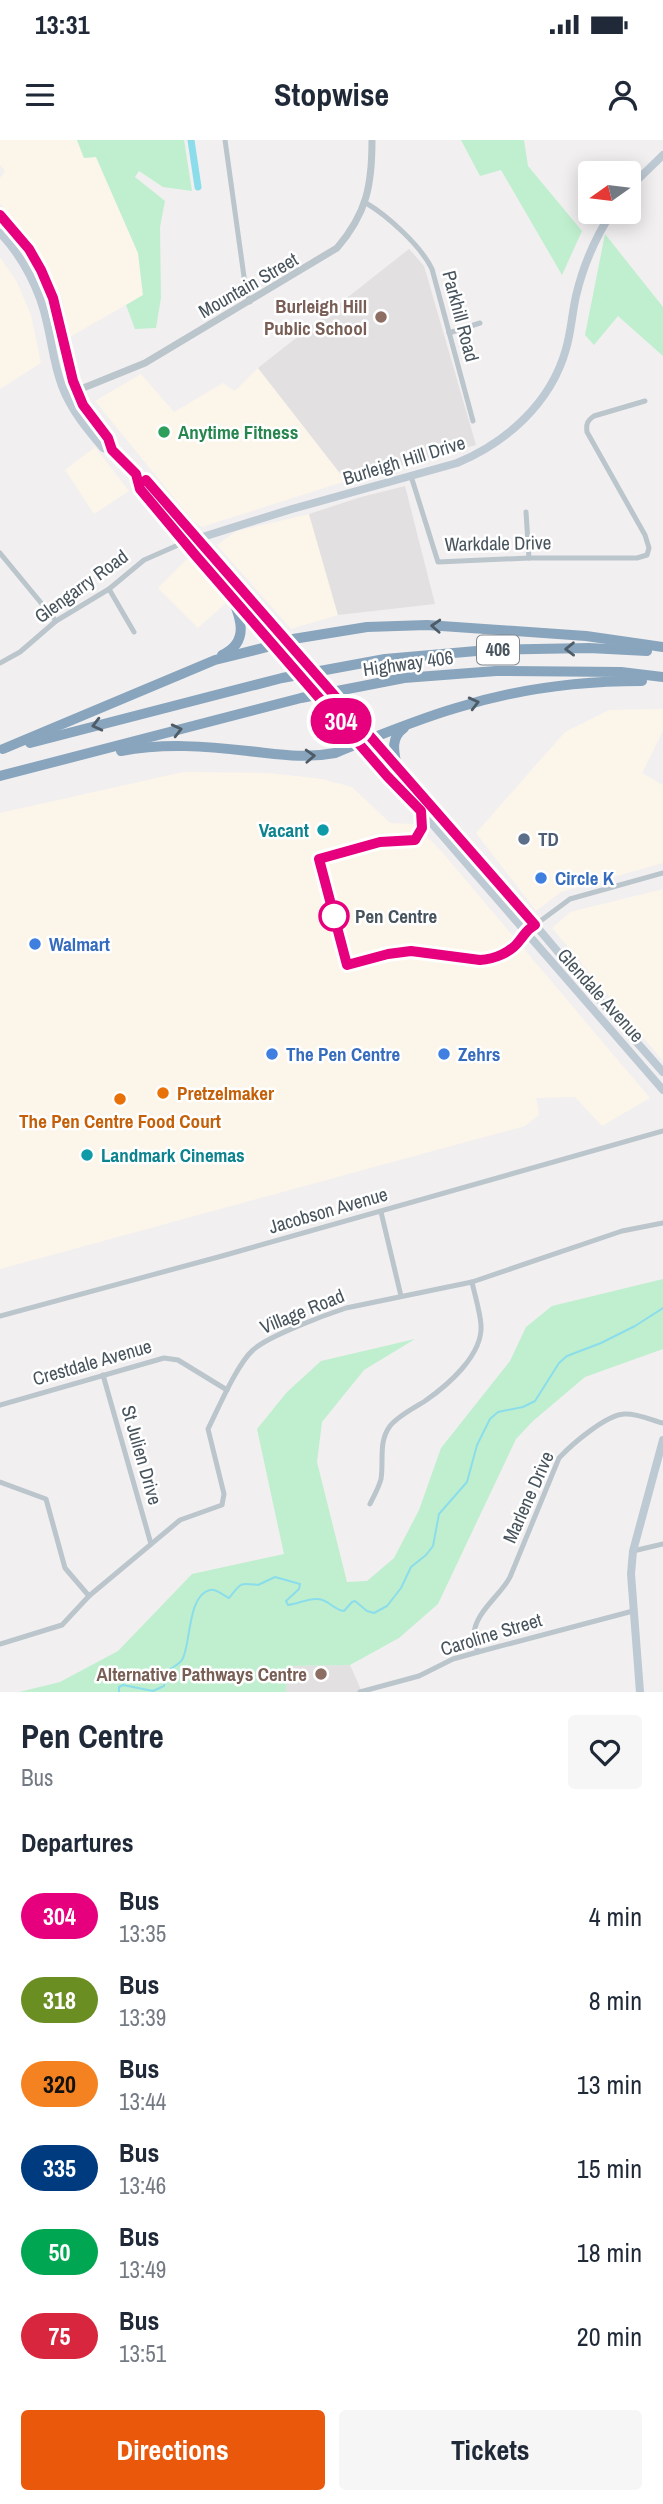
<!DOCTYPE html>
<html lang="en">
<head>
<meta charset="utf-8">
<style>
  :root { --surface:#fff; --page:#f6f6f7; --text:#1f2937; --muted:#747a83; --accent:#ea580c }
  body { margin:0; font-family:"Archivo Narrow",sans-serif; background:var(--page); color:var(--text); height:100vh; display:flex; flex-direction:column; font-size:26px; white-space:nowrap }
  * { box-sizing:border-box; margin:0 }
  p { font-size:23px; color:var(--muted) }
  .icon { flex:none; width:38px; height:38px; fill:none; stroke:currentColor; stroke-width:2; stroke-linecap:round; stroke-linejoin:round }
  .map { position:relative; height:1552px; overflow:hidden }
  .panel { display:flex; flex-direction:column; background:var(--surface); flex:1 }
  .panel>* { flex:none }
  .badge { padding:0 14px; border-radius:23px; font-size:24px; line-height:46px }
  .needle { width:46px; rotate:256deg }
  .buttons { position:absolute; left:578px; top:21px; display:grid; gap:14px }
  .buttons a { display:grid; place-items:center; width:63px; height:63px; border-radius:7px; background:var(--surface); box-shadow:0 4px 18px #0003; font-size:35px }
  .map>.badge { position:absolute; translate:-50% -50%; box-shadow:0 0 0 4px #fff }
  h2 { padding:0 21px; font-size:26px; line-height:63px }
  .round { display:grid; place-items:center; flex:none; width:74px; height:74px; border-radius:7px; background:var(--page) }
  .headline { display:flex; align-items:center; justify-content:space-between; height:119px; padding:0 21px }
  h1 { font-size:33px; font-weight:700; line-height:52px }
  .cta { display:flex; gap:14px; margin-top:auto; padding:14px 21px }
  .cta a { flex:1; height:80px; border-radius:7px; background:var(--accent); color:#fff; font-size:28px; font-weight:700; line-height:80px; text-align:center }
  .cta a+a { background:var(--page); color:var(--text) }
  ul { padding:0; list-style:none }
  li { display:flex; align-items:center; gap:21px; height:84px; padding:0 21px }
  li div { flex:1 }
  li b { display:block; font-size:26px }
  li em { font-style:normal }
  li .badge { min-width:77px; font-weight:700; text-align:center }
  .status { display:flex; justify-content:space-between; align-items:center; height:49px; padding:0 35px; background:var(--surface); direction:ltr }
  .status svg { height:19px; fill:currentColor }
  header { display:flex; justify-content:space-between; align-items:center; height:91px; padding:0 21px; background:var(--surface); font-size:32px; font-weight:700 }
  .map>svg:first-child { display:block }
</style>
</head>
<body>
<div class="status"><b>13:31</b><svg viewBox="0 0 49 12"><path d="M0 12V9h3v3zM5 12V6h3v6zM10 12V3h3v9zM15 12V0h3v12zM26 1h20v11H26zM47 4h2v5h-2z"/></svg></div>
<header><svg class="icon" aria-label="menu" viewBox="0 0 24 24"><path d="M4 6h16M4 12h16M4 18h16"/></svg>Stopwise<svg class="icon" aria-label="person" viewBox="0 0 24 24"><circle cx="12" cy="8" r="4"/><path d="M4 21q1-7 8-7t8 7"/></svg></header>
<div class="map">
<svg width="663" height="1552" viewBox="0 0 663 1552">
  <rect width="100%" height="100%" fill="#f2eff0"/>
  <g fill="#fcf5ea">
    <path d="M0,0H77L84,18L96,17L138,113L143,155L70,197L62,158L48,129L22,88L0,64V38L5,31L0,25Z"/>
    <path d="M0,117L17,142L31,175L41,223L0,249Z"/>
    <path d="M258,228L346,341L202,387L192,380L95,261L141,234L174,272L223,243L235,251Z"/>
    <path d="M95,307L129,351L94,374L65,330Z"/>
    <path d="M309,374L338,475L291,489L217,405L237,391Z"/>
    <path d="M189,417L226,463L198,488L158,448Z"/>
    <path d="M663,569V591L642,633L663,645V723L561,752L536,771L476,693L565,592L609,570Z"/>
    <path d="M183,632L269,633L322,639L352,647L390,683L415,684L442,712L650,958L602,986L575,957L536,958L539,975L525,986L0,1129V673Z"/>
    <path d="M663,749V921L552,788L570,772Z"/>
  </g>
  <g fill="#e3e0e2">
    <path d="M409,109L424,126L476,305L346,341L258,228Z"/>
    <path d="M405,346L435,464L338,475L309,374L361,357Z"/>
    <path d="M350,1525L362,1552H286L287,1526Z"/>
  </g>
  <g fill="#bfefcf">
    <path d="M77,0H184L192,51L163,47L139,31L135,37L165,61L160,87L161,158L156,188L135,189L126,165L143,155L138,113L96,17L84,18Z"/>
    <path d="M461,0H524L528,26L582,91L562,135L501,30L480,36Z"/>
    <path d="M605,94L663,167V216L618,176L594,205L585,195Z"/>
    <path d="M663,1139V1209L585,1237L533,1281L516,1299L438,1464L399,1498L350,1525L288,1526L286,1552H19L60,1542L118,1511L192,1434L284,1414L257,1289L287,1252L321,1221L415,1199L364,1230L322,1282L317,1322L347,1442L367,1441L394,1418L419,1370L441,1308L510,1221L526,1187L552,1166Z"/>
  </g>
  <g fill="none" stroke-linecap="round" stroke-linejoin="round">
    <path stroke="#8cddeb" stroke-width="2" d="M119,1552V1547L123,1545L153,1551L164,1546C165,1543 164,1539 165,1535C168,1528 178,1526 182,1520C191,1506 187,1455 210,1450C216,1448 224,1456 229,1458C242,1442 239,1443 258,1445L275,1437L300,1444L299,1449L286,1461L288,1465C298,1464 308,1458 318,1459C329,1460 334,1470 344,1471L352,1462L355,1461L367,1471L374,1473L387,1466L401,1448L411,1427L426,1415L433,1406L439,1374L467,1342L477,1305L490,1279L498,1272L523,1267L535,1261L559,1223L567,1216L601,1203L635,1186L663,1168"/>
    <path stroke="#8cddeb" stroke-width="7" d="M191,0L198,47"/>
    <g stroke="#bbc5cc" stroke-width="5">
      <path d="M225,0L246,151L250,162"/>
      <path d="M366,63C388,76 421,106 432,129L473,281"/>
      <path d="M449,193L480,183"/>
      <path d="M411,336L438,422L529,418H637L647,415L649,408L645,395L587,292C586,284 587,281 594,276L645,261"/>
      <path d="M526,372L529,418"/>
      <path d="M0,413L56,481"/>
      <path d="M109,449L134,492"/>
      <path d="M0,523L20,512L56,481L109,449L144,420L185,402"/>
      <path d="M535,785L570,759L663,733"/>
      <path d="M381,1072L401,1156"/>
      <path d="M0,1176L222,1116L663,991"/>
      <path d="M103,1235L151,1404"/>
      <path d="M0,1265L164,1218L178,1220L227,1250"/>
      <path d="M0,1342L46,1359L65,1428L89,1456"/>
      <path d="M370,1364C374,1356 379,1347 381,1339C384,1321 378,1302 390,1286C398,1276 414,1268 425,1261C448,1245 483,1215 481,1185C480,1171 475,1156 472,1142"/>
      <path d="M633,1411L663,1404"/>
      <path d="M0,1504L62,1485L89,1456L180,1380L222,1365L224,1354L208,1289C218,1269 237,1224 253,1210C268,1196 325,1175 346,1168L472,1142L622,1091L663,1083"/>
      <path d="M478,1512C476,1507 474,1500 474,1495C474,1473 501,1455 510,1437L559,1318C572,1304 606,1275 624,1274C637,1273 651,1280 663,1283"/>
      <path d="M360,1552L419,1536L453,1519L478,1512L633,1471"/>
    </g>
    <path stroke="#bbc5cc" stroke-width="7" d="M66,255L145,223L337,108C367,73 372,45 372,0"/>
    <g stroke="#bdc9d3" stroke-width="8">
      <path d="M628,49L663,15"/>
      <path d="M0,75L29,109L41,130L53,158L68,227L83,265L108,298L112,310L136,334L146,340L460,696L575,832L663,932"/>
      <path d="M0,93C23,117 40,150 47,183C52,204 54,225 62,246C71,270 87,289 103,308L112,310"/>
      <path d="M136,334L140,349L387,637L421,671L663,950"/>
      <path d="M193,400L292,369L457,323C507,302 551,263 566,209C571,192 572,174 576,156C583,126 595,98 612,72"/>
      <path d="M640,1552L631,1434L633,1411L663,1300"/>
    </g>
    <g stroke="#88a5bd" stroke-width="10">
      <path d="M222,515C250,502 241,478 231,455"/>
      <path d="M30,603L282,538L385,519L488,510L589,508L647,511"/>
      <path d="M3,609L215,520L275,505L287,500L367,487L427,485L586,496L663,507"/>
      <path d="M121,611C163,603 206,606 248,611C278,614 304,619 335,613C375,597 415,580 456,568C516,549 580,541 642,541"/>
      <path d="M397,627C394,612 390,598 404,588"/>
      <path d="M0,636L301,558L404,538L496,531L621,532L663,537"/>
    </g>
  </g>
  <defs><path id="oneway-chevron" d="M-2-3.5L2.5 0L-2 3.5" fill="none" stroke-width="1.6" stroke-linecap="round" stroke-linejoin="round" transform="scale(1.75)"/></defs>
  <g stroke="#4e5c67">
    <use href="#oneway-chevron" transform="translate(436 486) rotate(-177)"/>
    <use href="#oneway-chevron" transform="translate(570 509) rotate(179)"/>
    <use href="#oneway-chevron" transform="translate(474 563) rotate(-14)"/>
    <use href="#oneway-chevron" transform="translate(97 585) rotate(166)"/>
    <use href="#oneway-chevron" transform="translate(177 590) rotate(-14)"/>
    <use href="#oneway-chevron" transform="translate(310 616) rotate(-3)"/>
  </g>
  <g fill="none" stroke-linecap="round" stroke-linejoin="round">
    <defs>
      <path id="line" d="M0,75L29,109L41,130L53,158L73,241L83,265L108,298L112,310L136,334L140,349L196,416L387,636L421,671L422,688L415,700L380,702L319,719L347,825L388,814L411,811L480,820C494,819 511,813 520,800C526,793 526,790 535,785L146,340"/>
    </defs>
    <use href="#line" stroke="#fff" stroke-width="16"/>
    <use href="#line" stroke="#e6007e" stroke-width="10"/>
  </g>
  <g fill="#8d6e63" stroke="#fff" stroke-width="2.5">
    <circle cx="381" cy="177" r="7"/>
    <circle cx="321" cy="1534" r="7"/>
  </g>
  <circle fill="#2e9e5b" stroke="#fff" stroke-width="2.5" cx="164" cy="292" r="7"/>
  <g fill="#0f9aa8" stroke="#fff" stroke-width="2.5">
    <circle cx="323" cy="690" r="7"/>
    <circle cx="87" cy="1015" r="7"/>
  </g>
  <circle fill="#5c6f8a" stroke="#fff" stroke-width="2.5" cx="524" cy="699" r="7"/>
  <g fill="#3f7fe0" stroke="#fff" stroke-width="2.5">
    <circle cx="541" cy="738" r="7"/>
    <circle cx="35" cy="804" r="7"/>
    <circle cx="272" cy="914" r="7"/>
    <circle cx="444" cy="914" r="7"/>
  </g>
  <circle fill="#fff" stroke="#e6007e" stroke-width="3.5" cx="334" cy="776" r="14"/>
  <g fill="#e8710a" stroke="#fff" stroke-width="2.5">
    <circle cx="163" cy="953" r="7"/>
    <circle cx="120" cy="959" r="7"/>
  </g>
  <g text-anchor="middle" stroke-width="5" stroke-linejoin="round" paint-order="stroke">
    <rect fill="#fff" stroke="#7f878e" stroke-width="2" x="477" y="495.5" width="42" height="29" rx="5"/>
    <g font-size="18" font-weight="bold" fill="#48545d">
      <text x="498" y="516">406</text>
    </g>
    <g font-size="19" fill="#48545d" stroke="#fff">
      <text transform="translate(248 145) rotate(-30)" y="7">Mountain Street</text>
      <text transform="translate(461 176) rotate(75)" y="7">Parkhill Road</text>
      <text transform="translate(404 320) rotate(-17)" y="7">Burleigh Hill Drive</text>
      <text transform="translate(498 403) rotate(-1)" y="7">Warkdale Drive</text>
      <text transform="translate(81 446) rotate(-36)" y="7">Glengarry Road</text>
      <text transform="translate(408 523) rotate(-8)" y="7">Highway 406</text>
      <text transform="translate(601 855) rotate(48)" y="7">Glendale Avenue</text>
      <text transform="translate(328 1070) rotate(-16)" y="7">Jacobson Avenue</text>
      <text transform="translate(302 1171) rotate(-22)" y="7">Village Road</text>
      <text transform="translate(92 1222) rotate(-16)" y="7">Crestdale Avenue</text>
      <text transform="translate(142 1315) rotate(74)" y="7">St Julien Drive</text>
      <text transform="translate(528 1357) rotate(-66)" y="7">Marlene Drive</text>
      <text transform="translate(491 1494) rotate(-17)" y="7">Caroline Street</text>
    </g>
    <g font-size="19" font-weight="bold" fill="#785e54" stroke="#fff" text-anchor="end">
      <text x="367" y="173">Burleigh Hill<tspan x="367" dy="22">Public School</tspan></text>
      <text x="307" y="1541">Alternative Pathways Centre</text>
    </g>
    <g font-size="19" font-weight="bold" fill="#27864d" stroke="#fff" text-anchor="start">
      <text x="178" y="299">Anytime Fitness</text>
    </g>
    <g font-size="19" font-weight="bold" fill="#0d838f" stroke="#fff" text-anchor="end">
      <text x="309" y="697">Vacant</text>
      <text x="101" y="1022" text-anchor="start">Landmark Cinemas</text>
    </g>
    <g font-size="19" font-weight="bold" fill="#4e5e75" stroke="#fff" text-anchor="start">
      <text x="538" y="706">TD</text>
    </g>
    <g font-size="19" font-weight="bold" fill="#366cbe" stroke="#fff" text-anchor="start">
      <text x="555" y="745">Circle K</text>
      <text x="49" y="811">Walmart</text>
      <text x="286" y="921">The Pen Centre</text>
      <text x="458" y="921">Zehrs</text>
    </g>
    <g font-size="19" font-weight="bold" fill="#48545d" stroke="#fff" text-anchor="start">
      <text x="355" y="783">Pen Centre</text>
    </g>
    <g font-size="19" font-weight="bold" fill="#c56008" stroke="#fff" text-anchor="start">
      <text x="177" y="960">Pretzelmaker</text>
      <text x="120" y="988" text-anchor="middle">The Pen Centre Food Court</text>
    </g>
  </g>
</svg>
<div class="buttons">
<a><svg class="needle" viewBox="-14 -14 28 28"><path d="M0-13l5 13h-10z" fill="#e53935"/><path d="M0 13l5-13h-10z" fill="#747a83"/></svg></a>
</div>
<b class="badge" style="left:341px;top:581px;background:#e6007e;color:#fff">304</b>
</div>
<section class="panel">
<div class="headline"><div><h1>Pen Centre</h1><p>Bus</p></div><a class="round"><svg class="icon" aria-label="heart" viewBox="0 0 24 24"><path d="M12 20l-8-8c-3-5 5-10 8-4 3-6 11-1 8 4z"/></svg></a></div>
<h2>Departures</h2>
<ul>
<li><span class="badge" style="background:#e6007e;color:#fff">304</span><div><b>Bus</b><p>13:35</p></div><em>4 min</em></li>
<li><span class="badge" style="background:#6b8e23;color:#fff">318</span><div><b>Bus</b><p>13:39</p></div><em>8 min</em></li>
<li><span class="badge" style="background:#f58220;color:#111">320</span><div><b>Bus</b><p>13:44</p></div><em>13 min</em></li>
<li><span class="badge" style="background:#003b80;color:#fff">335</span><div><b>Bus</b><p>13:46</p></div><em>15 min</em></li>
<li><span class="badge" style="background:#00a651;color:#fff">50</span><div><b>Bus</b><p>13:49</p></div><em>18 min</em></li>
<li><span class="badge" style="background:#d7263d;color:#fff">75</span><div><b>Bus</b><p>13:51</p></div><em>20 min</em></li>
</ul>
<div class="cta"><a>Directions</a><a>Tickets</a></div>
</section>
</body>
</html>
